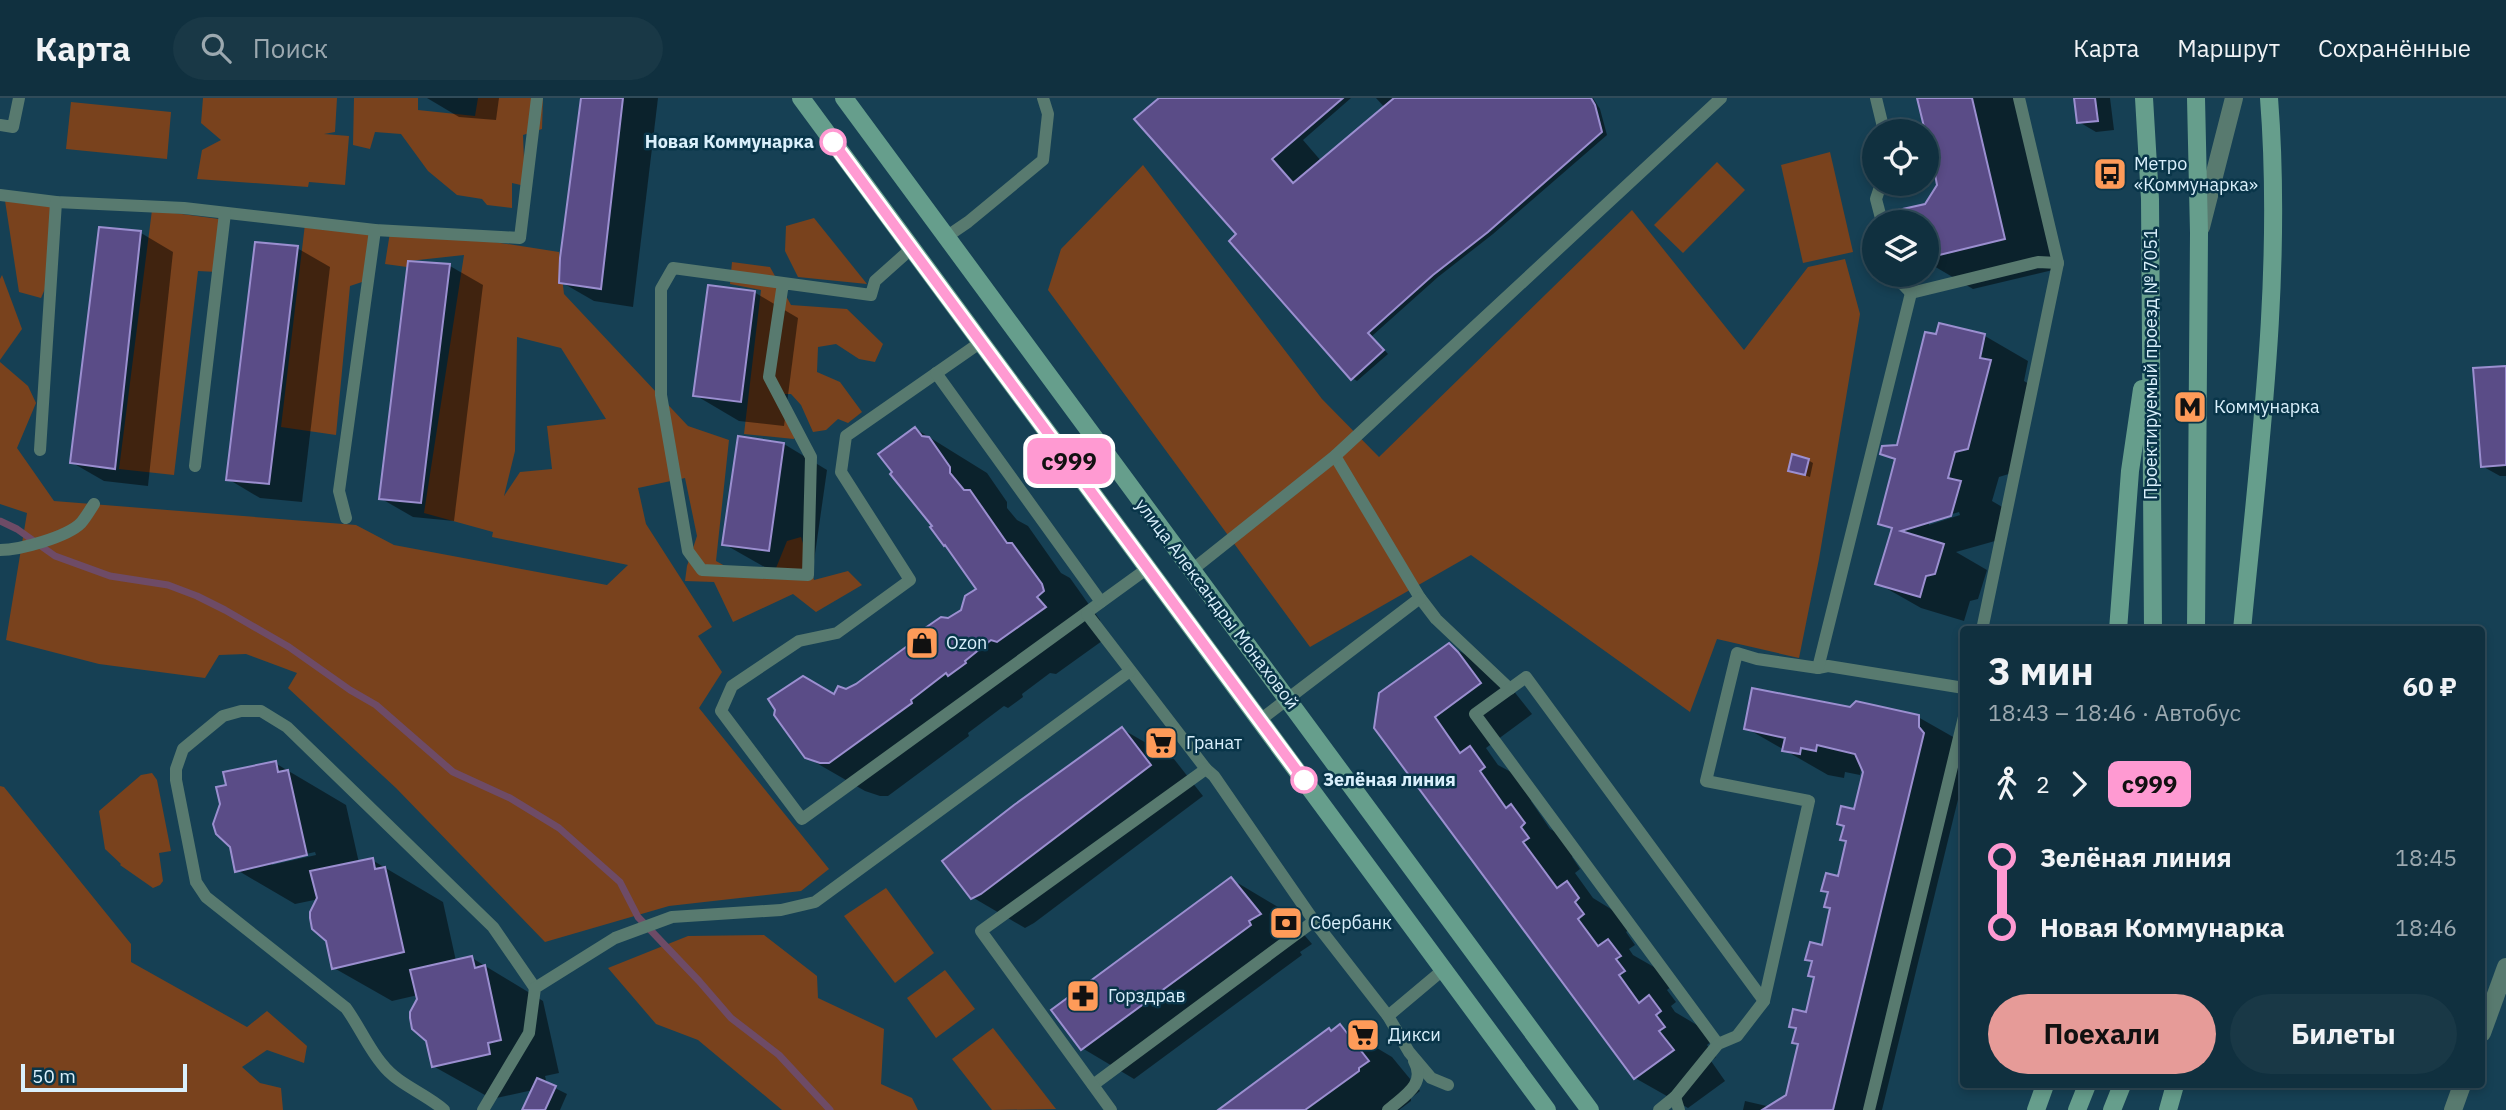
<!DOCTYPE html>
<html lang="ru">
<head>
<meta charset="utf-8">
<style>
  :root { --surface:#10303f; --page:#193846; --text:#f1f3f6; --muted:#9ca9b0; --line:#304b59; --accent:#e69b98 }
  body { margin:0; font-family:"IBM Plex Sans",sans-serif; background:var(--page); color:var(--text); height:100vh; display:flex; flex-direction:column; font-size:26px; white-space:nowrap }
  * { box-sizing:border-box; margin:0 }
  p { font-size:23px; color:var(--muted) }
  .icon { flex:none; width:38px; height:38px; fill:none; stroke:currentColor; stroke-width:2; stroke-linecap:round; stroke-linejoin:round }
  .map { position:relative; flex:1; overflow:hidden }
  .details { position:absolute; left:1960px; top:528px; width:525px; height:462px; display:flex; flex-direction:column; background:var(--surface); border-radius:7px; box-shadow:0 4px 10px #0003,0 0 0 2px var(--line) }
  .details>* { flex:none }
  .badge { padding:0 14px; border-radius:10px; font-size:24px; line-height:46px }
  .fabs { position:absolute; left:1862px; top:21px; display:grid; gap:14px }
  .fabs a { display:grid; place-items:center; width:77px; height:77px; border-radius:50%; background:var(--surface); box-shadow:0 4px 10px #0003,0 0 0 2px var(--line); font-size:35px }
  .scale { position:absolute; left:21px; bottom:18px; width:166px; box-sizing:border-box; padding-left:7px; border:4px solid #daf0fc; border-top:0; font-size:19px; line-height:24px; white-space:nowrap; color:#daf0fc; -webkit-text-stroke:5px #093549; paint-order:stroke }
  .map>.badge { position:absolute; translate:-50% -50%; box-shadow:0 0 0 4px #fff }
  .legs { display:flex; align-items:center; gap:10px; height:77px; padding:0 28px; font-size:23px }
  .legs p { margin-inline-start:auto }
  .summary { display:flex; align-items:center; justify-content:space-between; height:119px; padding:0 28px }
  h1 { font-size:38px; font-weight:800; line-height:52px }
  .button { display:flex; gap:14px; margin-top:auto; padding:14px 28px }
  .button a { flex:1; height:80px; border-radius:42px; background:var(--accent); color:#111; font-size:28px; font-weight:800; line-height:80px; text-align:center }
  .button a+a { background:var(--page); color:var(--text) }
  ul { padding:0 28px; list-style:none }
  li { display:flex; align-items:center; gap:24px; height:70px; font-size:26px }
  li i { display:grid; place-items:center; width:10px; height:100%; margin:0 9px; background:currentColor }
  li i::after { content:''; width:18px; height:18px; margin:-9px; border:5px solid; border-radius:50%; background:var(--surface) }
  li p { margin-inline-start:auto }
  li:first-child i { background:linear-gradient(#0000 50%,currentColor 0) }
  li:last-child i { background:linear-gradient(currentColor 50%,#0000 0) }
  header { display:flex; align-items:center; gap:42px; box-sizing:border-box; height:98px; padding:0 35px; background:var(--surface); border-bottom:2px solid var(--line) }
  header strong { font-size:33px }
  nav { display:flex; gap:38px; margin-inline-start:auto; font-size:24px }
  .search { width:490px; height:63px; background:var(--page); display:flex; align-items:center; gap:18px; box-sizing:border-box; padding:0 24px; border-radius:38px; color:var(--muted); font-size:26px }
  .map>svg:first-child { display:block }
</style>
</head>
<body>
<header>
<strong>Карта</strong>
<div class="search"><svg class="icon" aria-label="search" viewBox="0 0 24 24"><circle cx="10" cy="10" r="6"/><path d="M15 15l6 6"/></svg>Поиск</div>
<nav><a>Карта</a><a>Маршрут</a><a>Сохранённые</a></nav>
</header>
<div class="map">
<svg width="2506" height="1012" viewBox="0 0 2506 1012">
  <rect width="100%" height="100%" fill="#164054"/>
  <g fill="#79421d" fill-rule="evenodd">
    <path d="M203,0H337L335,34L324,36L349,38L345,87L309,84L308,89L197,81L202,52L221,42L201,25Z"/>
    <path d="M354,0H418V12L475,18L478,0H543L542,31L523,37L525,88L512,85V110L487,107L482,101L457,97L428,73L401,36L375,34L370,51L353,47Z"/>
    <path d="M71,4L171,14L167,61L66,51Z"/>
    <path d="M1830,54L1853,154L1803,165L1781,67Z"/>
    <path d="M1717,64L1745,92L1683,155L1654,127Z"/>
    <path d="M1143,67L1322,301L1379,359L1632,112L1744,252L1808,169L1845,161L1860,216L1819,461L1799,560L1717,541L1690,614L1471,457L1310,549L1048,192L1061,151Z"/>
    <path d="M4,96L59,102L58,161L41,200L19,194Z"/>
    <path d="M152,112L219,121L217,174L198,173L174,377L119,371Z"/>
    <path d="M814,120L867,186L798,179L785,153L786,128Z"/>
    <path d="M305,126L369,133L368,182L350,188L336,337L281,329Z"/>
    <path d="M391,128L559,154L564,196L688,328L729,342L716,463L725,468L774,475L787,443L801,439L814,482L848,473L862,487L816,514L793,496L733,524L714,484L685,483L687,468L697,438L685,380L638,390L646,426L712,529L698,538L722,574L699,610L829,771L801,793L669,808L545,844L396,690L288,590L297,575L246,556L219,557L205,580L99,566L6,542L27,415L0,406V264L28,288L36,305L17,350L54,403L356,427L394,447L607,487L628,467L492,439L493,434L424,415L464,157L409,163L407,169L385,166ZM517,239L561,250L606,321L547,328L552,371L520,374L504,398L515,353Z"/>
    <path d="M732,164L770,169L791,207L847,211L883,246L875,264L859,261L836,246L818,249L817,274L840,284L862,314L848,325L838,321L826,332L813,334L801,307L791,296H784L796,332L794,341L744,336L761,192L730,186Z"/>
    <path d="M2,177L22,231L0,262V181Z"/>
    <path d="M152,675L157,682L171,753L159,755L163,783L160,787L153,790L120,767L121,766L105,751L99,713L141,677Z"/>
    <path d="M0,688L4,689L131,846V864L247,929L267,913L307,948L304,965L267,952L242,969L260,985L281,990L283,1012H0Z"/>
    <path d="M886,790L934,855L895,885L844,818Z"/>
    <path d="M764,837L817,878L818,900L884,931L881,986L912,1000L918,1012H782L698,942L656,926L608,870L688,838Z"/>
    <path d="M945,872L975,911L936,940L907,900Z"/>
    <path d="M993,930L1056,1011L992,1012L952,961Z"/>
  </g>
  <g fill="#0007" fill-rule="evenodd">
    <path d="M427,0H499L496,22L459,19Z"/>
    <path d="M583,0H658L633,209L594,203L561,184Z"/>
    <path d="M1161,0H1351L1303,42L1322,64L1386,11L1376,0H1593L1600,11L1607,37L1493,136L1438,179L1372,238L1388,256L1357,283L1352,280L1239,136Z"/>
    <path d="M1919,0H2017L2057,171L1973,191L1927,164V124H1912L1909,112L1926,108L1938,87Z"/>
    <path d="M2076,0H2110L2114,32L2096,34L2079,24Z"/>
    <path d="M141,135L173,154L148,388L104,383L71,364Z"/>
    <path d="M297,150L330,169L302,404L260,400L228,381Z"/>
    <path d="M410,164L450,168L483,187L454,423L413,419L380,400Z"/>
    <path d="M754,194L798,220L784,328L739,323L695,297Z"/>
    <path d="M1985,238L2028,263L2024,283L2034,289L2012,375L1999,379L1992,403L2004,410L1995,443L1956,454L1987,472L1978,501L1970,503L1964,523L1921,510L1877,485L1893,432L1880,425L1896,364L1882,355L1899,349ZM1959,414L1960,417L1929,427V423Z"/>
    <path d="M2506,269V378H2500L2482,368Z"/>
    <path d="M916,331L987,375L1007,404V410L1017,422L1028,428L1061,475L1070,480L1100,522L1102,543L1056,576L1050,575L1022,596L1023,599L1008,610L1004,608L968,635L969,638L888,698H880L865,693L806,659L834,598L857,587L962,513L978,491Z"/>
    <path d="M784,346L827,372L812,477L768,471L724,446Z"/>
    <path d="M1808,362L1813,365L1810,379L1790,372Z"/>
    <path d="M1449,547L1501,577L1532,616L1486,650L1498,667L1522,680L1536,700L1531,703L1550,731L1564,738L1576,756L1572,759L1580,771L1575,775L1593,800L1619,816L1630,831L1626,834L1635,847L1629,851L1633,857L1661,873L1672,888L1667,892L1676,904L1671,908L1675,914L1702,930L1712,943L1707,947L1716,959L1711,963L1725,983L1688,1010L1635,980L1376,629Z"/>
    <path d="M1851,611L1918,619L1962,644L1964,656V677L1882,1012H1743L1745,1003L1771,1009L1788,998L1800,947L1794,944L1797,931L1791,928L1807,916L1816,880L1810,877L1813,864L1807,861L1823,849L1832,811L1826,808L1829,795L1823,792L1839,780L1848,744L1842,741L1855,713L1864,672L1861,671L1860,677L1845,674L1844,680L1828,677L1746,630Z"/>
    <path d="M1122,631L1174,661L1203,698L1034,825L1025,830L972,799Z"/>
    <path d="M275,665L346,707L359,765L372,762L443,804L456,863L472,860L543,903L559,975L545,978L547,986L567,996L560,1012H524L533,992L492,1001L433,968L418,897L392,903L334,870L319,801L295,806L237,772L228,688ZM315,754L316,757L272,767V764Z"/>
    <path d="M1231,781L1283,812L1312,846L1300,854L1302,857L1134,981L1082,950Z"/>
    <path d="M1340,928L1392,959L1420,993L1411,1000V1003L1399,1012H1223Z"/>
  </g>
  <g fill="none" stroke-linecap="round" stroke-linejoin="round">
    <path stroke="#6e4b66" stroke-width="7" d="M0,423L17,431L55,458L110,478L168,487L197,498L225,512L289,549L350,592L376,607L453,674L510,700L559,730L620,784L638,819L699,883L731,920L779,957L830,1012"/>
  </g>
  <g fill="#5a4c87" stroke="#9b8fd0" stroke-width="2">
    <path d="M581,0H623L601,191L559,185L560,160Z"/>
    <path d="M1159,0H1343L1272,61L1293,85L1394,0H1591L1595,7L1602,34L1488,134L1433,177L1368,235L1384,252L1351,282L1229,143L1236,136L1134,21Z"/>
    <path d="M1917,0H1972L2005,141L1927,160V124H1891L1889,114L1925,106L1937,87L1927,33H1925Z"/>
    <path d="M2074,0H2095L2098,23L2077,25Z"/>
    <path d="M99,129L141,133L115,371L70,365Z"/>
    <path d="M255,144L298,148L269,386L226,382Z"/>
    <path d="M408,163L450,166L421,405L379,401Z"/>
    <path d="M708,187L755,193L741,304L693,298Z"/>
    <path d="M1939,225L1985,236L1980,260L1991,262L1968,351L1955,354L1948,380L1961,383L1951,418L1901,433L1944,446L1935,476L1926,478L1920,499L1875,486L1892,430L1878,426L1895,361L1880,356L1882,348L1897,347L1925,234L1936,236Z"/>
    <path d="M2506,268V367L2481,369L2473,270Z"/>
    <path d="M915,329L922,338L929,339L950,369V375L964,392H970L1007,445H1012L1042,486L1044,493L1037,499L1046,509L997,544L991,542L965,563L966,565L948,578L946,575L911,602L912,605L829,665H820L805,660L774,617L775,612L768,601L803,578L834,596L838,588L846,591L856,586L910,546L912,539L941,519L948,520L961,512L965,498L976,491L945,447L944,448L930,429L932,428L890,376L892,374L878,356Z"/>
    <path d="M738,338L784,345L769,453L722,447Z"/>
    <path d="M1792,356L1809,361L1805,377L1788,373Z"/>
    <path d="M1449,545L1458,554L1481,585L1435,619L1460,655L1470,648L1485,669L1480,673L1506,710L1511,706L1525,725L1521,729L1529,740L1523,744L1557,790L1567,783L1579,800L1575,804L1584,816L1578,821L1598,848L1608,841L1621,858L1616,861L1625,873L1619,877L1639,905L1649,897L1661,913L1656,917L1665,929L1659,933L1674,952L1634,981L1374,630L1379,595Z"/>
    <path d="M1752,590L1850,609L1856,603L1919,617V629L1924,635L1833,1012H1762L1786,997L1798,946L1792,945L1796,930L1789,929L1793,911L1806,914L1814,879L1808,878L1812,863L1805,862L1810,844L1822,847L1830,810L1824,809L1828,794L1821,793L1826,775L1838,778L1846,743L1840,742L1844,728L1837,726L1841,708L1854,711L1863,674L1855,656L1817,647L1816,653L1801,650L1800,656L1782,653L1785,640L1744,631Z"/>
    <path d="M1122,629L1151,667L981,796L971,801L942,763L1014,707Z"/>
    <path d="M276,663L278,674L288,672L307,757L235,774L230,749L216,736L213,726L220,706L216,689L226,687L223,674Z"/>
    <path d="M373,760L375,771L385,769L404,854L332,871L326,843L312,831L310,820V814L317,800L310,773Z"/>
    <path d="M1231,779L1261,816L1249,823L1251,827L1081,952L1051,912Z"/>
    <path d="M472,858L475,870L485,867L501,942L488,945L490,956L432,969L426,943L412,931L410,920V914L417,901L410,872Z"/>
    <path d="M1340,926L1369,963L1359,970V973L1305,1012H1218L1329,930L1331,933Z"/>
    <path d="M537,980L556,988L545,1012H522Z"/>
  </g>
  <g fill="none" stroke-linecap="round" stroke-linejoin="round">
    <g stroke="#587a6f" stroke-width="12">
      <path d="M1876,0L1884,33"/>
      <path d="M0,27L13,29L19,0"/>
      <path d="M1881,86L1876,101L1882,124"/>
      <path d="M0,97L56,104L184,110L375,132L520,140L537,0"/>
      <path d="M946,139L968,124L1043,62L1048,16L1043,0"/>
      <path d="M1894,177L1911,195"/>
      <path d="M783,185L769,279L811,359L808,477L702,472L688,453L661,297V191L673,170L871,197L875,183L912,150"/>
      <path d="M1911,195L2038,164L2058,165"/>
      <path d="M981,244L846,338L841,374L910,482L837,535L799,543L732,588L721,613L802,721L1148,470"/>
      <path d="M936,275L1101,504"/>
      <path d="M40,352L56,104"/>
      <path d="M1335,358L1420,500L1436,521L1510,591"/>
      <path d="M195,368L225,115"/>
      <path d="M346,420L339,393L375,132"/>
      <path d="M0,452C20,452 67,439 81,425C86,419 90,412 94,406"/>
      <path d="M1192,472L1335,358L1721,0"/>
      <path d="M1087,516L1206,671L1214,678L1314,823L1388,918L1409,954L1431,980L1448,987"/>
      <path d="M1982,532L2058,165L2019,0"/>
      <path d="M1818,570L1828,568L1964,590"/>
      <path d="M1260,622L1420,500"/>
      <path d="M1388,918L1444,871"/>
      <path d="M1718,946L1475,616L1526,579L1764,903"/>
      <path d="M1093,987L1314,823"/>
      <path d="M1675,999L1679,1012"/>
      <path d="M444,1012C425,995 398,987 382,966C369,951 359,928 346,910L206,799L196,784L176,682V671L183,651L223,618L241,613H261L287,629L493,829L535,890"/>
      <path d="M483,1012L529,935L535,890L615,840L672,819L781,812L815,804L1130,573"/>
      <path d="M1111,1012L981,833L1206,671"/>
      <path d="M1388,1012C1404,998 1427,986 1414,963"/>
      <path d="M1659,1012L1675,999L1718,946L1737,938L1764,903L1809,703L1706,683L1737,555L1757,561L1818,570L1911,195"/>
      <path d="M1869,1012L1964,619"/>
    </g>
    <path stroke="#587a6f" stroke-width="18" d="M2201,129L2234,0"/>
    <g stroke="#587a6f" stroke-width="18">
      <path d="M2482,935L2506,869"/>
      <path d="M2453,1012L2462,987"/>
    </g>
    <g stroke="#669e8c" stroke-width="18">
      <path d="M801,0L1547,1012"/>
      <path d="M844,0L1590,1012"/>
      <path d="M2144,0L2150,101L2153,532"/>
      <path d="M2118,532L2130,373L2142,291"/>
      <path d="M2196,532L2199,135L2196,0"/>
      <path d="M2242,532C2259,355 2283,178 2269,0"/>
      <path d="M2036,1012L2045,987"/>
      <path d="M2077,1012L2087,987"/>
      <path d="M2112,1012L2122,987"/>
      <path d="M2168,1012L2175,987"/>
    </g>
  </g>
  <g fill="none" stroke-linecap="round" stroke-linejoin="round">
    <defs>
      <path id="line-1" d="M833,44L1304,682"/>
    </defs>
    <use href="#line-1" stroke="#fff" stroke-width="16"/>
    <use href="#line-1" stroke="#ff9ad2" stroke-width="10"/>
  </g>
  <defs>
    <symbol id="bus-square" viewBox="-11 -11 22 22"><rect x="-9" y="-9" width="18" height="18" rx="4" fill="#fe9b59" stroke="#093549"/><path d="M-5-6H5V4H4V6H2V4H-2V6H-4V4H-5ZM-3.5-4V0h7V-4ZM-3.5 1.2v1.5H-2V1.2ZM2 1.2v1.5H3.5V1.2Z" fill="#111"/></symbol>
    <symbol id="metro-square" viewBox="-11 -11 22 22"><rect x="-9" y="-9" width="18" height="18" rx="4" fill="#fe9b59" stroke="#093549"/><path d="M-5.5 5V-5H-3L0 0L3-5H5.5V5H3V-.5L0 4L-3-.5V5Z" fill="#111"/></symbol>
    <symbol id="shop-square" viewBox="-11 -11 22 22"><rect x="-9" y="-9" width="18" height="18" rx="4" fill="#fe9b59" stroke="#093549"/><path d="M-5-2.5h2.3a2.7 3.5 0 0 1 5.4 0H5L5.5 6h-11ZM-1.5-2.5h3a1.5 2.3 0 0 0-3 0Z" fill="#111"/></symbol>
    <symbol id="supermarket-square" viewBox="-11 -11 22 22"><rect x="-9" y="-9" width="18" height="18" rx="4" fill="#fe9b59" stroke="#093549"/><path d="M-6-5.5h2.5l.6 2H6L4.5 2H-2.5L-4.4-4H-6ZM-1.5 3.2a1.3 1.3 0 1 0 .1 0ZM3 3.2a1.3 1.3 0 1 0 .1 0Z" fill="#111"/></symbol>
    <symbol id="bank-square" viewBox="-11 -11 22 22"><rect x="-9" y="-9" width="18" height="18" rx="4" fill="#fe9b59" stroke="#093549"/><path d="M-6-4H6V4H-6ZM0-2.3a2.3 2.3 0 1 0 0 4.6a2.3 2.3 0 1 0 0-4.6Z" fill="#111"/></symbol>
    <symbol id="pharmacy-square" viewBox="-11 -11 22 22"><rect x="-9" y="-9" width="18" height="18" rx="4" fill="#fe9b59" stroke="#093549"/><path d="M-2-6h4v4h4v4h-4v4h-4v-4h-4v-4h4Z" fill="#111"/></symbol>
  </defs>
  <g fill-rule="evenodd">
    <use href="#bus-square" x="2091" y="57" width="38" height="38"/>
    <use href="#metro-square" x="2171" y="290" width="38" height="38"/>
    <use href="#shop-square" x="903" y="526" width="38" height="38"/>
    <use href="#supermarket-square" x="1142" y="626" width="38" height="38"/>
    <use href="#bank-square" x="1267" y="806" width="38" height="38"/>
    <use href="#pharmacy-square" x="1064" y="879" width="38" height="38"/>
    <use href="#supermarket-square" x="1344" y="918" width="38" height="38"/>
  </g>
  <g fill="#fff" stroke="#ff9ad2" stroke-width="3.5">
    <circle cx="833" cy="44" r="12"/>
    <circle cx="1304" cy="682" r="12"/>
  </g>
  <g text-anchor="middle" stroke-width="5" stroke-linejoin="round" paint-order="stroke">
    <g font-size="18" font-weight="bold" fill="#daf0fc" stroke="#093549" text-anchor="end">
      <text x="814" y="50">Новая Коммунарка</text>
      <text x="1323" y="688" text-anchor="start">Зелёная линия</text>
    </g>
    <g font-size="18" fill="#daf0fc" stroke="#093549" text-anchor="start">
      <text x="2134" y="72">Метро<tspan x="2134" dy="21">«Коммунарка»</tspan></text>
      <text x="2214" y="315">Коммунарка</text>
      <text x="946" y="551">Ozon</text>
      <text x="1186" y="651">Гранат</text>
      <text x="1310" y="831">Сбербанк</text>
      <text x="1108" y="904">Горздрав</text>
      <text x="1388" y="943">Дикси</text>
    </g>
    <g font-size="18" fill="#daf0fc" stroke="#093549">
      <text transform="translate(2151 266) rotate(-90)" y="6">Проектируемый проезд № 7051</text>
      <text transform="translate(1217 506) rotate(53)" y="6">улица Александры Монаховой</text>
    </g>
  </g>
</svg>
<div class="fabs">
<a><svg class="icon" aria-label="locate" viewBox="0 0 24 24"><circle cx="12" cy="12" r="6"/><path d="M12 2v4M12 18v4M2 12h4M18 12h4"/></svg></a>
<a><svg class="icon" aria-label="layers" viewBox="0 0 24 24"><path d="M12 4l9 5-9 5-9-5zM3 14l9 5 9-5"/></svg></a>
</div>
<div class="scale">50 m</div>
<b class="badge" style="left:1069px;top:363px;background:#ff9ad2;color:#111">с999</b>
<section class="details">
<div class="summary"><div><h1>3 мин</h1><p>18:43 – 18:46 · Автобус</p></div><b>60 ₽</b></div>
<div class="legs"><svg class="icon" aria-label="walk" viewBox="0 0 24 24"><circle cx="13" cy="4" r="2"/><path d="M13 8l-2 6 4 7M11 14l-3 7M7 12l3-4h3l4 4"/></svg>2<svg class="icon" aria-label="forward" viewBox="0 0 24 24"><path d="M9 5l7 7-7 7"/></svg><b class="badge" style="background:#ff9ad2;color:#111">с999</b></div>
<ul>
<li><i style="color:#ff9ad2"></i><b>Зелёная линия</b><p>18:45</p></li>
<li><i style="color:#ff9ad2"></i><b>Новая Коммунарка</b><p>18:46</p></li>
</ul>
<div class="button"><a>Поехали</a><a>Билеты</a></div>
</section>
</div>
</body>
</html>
